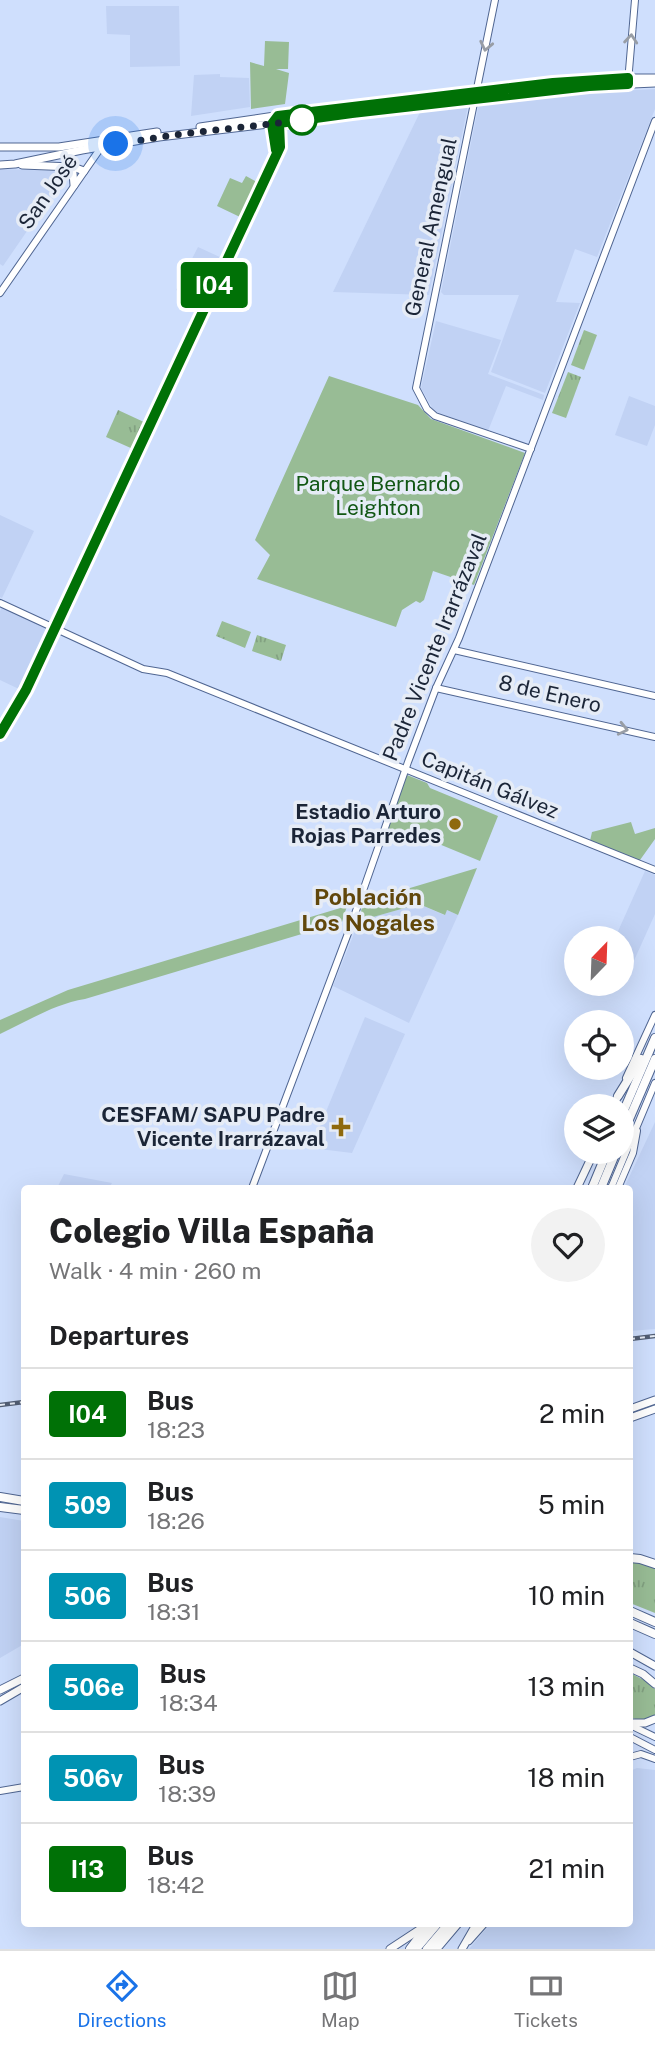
<!DOCTYPE html>
<html lang="en">
<head>
<meta charset="utf-8">
<style>
  :root { --surface:#fff; --page:#f2f2f2; --text:#202124; --muted:#757577; --line:#e0e0e0; --accent:#1a73e8 }
  body { margin:0; font-family:"Public Sans",sans-serif; background:var(--page); color:var(--text); height:100vh; display:flex; flex-direction:column; font-size:26px; white-space:nowrap }
  * { box-sizing:border-box; margin:0 }
  p { font-size:23px; color:var(--muted) }
  .icon { flex:none; width:38px; height:38px; fill:none; stroke:currentColor; stroke-width:2; stroke-linecap:round; stroke-linejoin:round }
  .map { position:relative; flex:1; overflow:hidden }
  .panel { position:absolute; left:21px; top:1185px; width:612px; height:742px; display:flex; flex-direction:column; background:var(--surface); border-radius:7px; box-shadow:0 7px 28px #0002 }
  .panel>* { flex:none }
  .badge { padding:0 14px; border-radius:5px; font-size:24px; line-height:46px }
  .needle { width:46px; rotate:23deg }
  .fabs { position:absolute; left:564px; top:926px; display:grid; gap:14px }
  .fabs a { display:grid; place-items:center; width:70px; height:70px; border-radius:50%; background:var(--surface); box-shadow:0 7px 28px #0002; font-size:35px }
  .you { position:absolute; width:35px; height:35px; margin:-18px; border:5px solid #fff; border-radius:50%; background:#1a73e8; box-shadow:0 0 0 10px #1a73e833 }
  .map>.badge { position:absolute; translate:-50% -50%; box-shadow:0 0 0 4px #fff }
  h2 { padding:0 28px; font-size:26px; line-height:63px }
  .round { display:grid; place-items:center; flex:none; width:74px; height:74px; border-radius:37px; background:var(--page) }
  .head { display:flex; align-items:center; justify-content:space-between; height:119px; padding:0 28px }
  h1 { font-size:33px; font-weight:800; line-height:52px }
  ul { padding:0; list-style:none }
  li { display:flex; align-items:center; gap:21px; height:91px; padding:0 28px; border-top:2px solid var(--line) }
  li div { flex:1 }
  li b { display:block; font-size:26px }
  li em { font-style:normal }
  li .badge { min-width:77px; font-weight:700; text-align:center }
  .tab-bar { display:flex; justify-content:space-around; align-items:center; height:98px; border-top:2px solid var(--line); background:var(--surface); font-size:19px; color:var(--muted) }
  .tab-bar a { display:grid; justify-items:center; gap:4px }
  .tab-bar .current { color:var(--accent) }
  .map>svg:first-child { display:block }
</style>
</head>
<body>
<div class="map">
<svg width="655" height="1949" viewBox="0 0 655 1949">
  <defs>
    <pattern id="grass-tufts" width="24" height="20" patternUnits="userSpaceOnUse" patternTransform="scale(1.75)"><rect width="24" height="20" fill="#98bc95"/><path d="M3 7l-1-3M5 7V3M7 7l1-3M15 17l-1-3M17 17v-4M19 17l1-3" fill="none" stroke="#82a181"/></pattern>
  </defs>
  <rect width="100%" height="100%" fill="#cfdffd"/>
  <g fill="#c1d2f4">
    <path d="M106,6H179L180,66L130,67V35L107,34Z"/>
    <path d="M220,74V77L249,78L250,107L191,116L194,75Z"/>
    <path d="M655,89V109L597,257L575,249L556,302L580,303L545,393L491,372L519,295H444L441,292L479,103L583,93Z"/>
    <path d="M468,106L429,295L333,292L422,108Z"/>
    <path d="M0,169L60,171V183L3,266L0,264Z"/>
    <path d="M198,247L222,258L202,299L200,301L176,290Z"/>
    <path d="M436,321L501,340L488,374L544,395L543,400L506,386L488,431L434,411L421,388Z"/>
    <path d="M629,396L655,406V425L647,446L615,435Z"/>
    <path d="M0,515L34,531L2,598L0,597Z"/>
    <path d="M2,607L49,630L21,690L0,680V611Z"/>
    <path d="M645,871L655,875V914L632,965L621,960V938H615Z"/>
    <path d="M419,904L444,915L447,910L458,915L409,1023L333,986L359,921Z"/>
    <path d="M365,1017L405,1034L352,1153L311,1148Z"/>
    <path d="M655,1122V1329L630,1331V1188H624Z"/>
    <path d="M64,1174L112,1183L109,1188H57Z"/>
    <path d="M0,1517L24,1521V1644L0,1658Z"/>
    <path d="M637,1768L655,1770V1949H469L491,1923H630V1771Z"/>
  </g>
  <g fill="url(#grass-tufts)">
    <path d="M584,330L597,335L584,370L571,365Z"/>
    <path d="M568,372L581,377L566,418L552,413Z"/>
    <path d="M118,410L146,423L133,449L106,437Z"/>
    <path d="M222,621L251,632L245,648L216,636Z"/>
    <path d="M257,635L286,645L281,661L252,651Z"/>
    <path d="M635,1560L655,1567V1613L630,1603V1562Z"/>
    <path d="M630,1673L646,1681L655,1689V1715C648,1722 638,1721 630,1717Z"/>
  </g>
  <g fill="#98bc95">
    <path d="M265,41L289,42L288,69H276L289,73L285,104L251,109L250,62L264,66Z"/>
    <path d="M246,176L257,182L240,217L217,206L230,178L242,183Z"/>
    <path d="M329,376L418,405L431,419L525,453L474,585L433,571L424,600L420,603L416,601L402,610L396,627L257,579L270,555L255,540Z"/>
    <path d="M407,775L427,783L430,788L498,816L480,861L410,832L406,840L384,831Z"/>
    <path d="M631,822L635,834L655,828V839L640,860H637L590,841L592,832Z"/>
    <path d="M477,868L458,915L447,910L445,915L419,904L359,921L363,902Z"/>
    <path d="M347,906L342,922L85,999C54,1004 28,1021 0,1034V1020L68,990Z"/>
  </g>
  <g fill="none" stroke-linecap="round" stroke-linejoin="round">
    <defs>
      <g id="secondary">
        <path d="M495,0L416,388L427,409L435,416L531,449"/>
        <path d="M628,82L635,0"/>
        <path d="M272,124L276,152"/>
        <path d="M0,293L102,146"/>
        <path d="M0,603L143,669L167,673L655,870"/>
        <path d="M454,650L655,696"/>
        <path d="M436,688L655,737"/>
        <path d="M0,734L26,690L280,147L279,123"/>
        <path d="M626,1078L655,1015"/>
        <path d="M252,1188L350,928L408,762L436,688L459,638L655,121"/>
        <path d="M611,1188L655,1083"/>
        <path d="M618,1188L633,1153L637,1131"/>
        <path d="M630,1725L655,1737"/>
        <path d="M630,1737L655,1750"/>
        <path d="M630,1757L641,1754L655,1759"/>
        <path d="M0,1791L24,1787"/>
        <path d="M469,1941L485,1923"/>
      </g>
      <g id="primary">
        <path d="M200,127L308,111L553,83L628,78H655"/>
        <path d="M0,147H59L157,132"/>
        <path d="M0,165L15,164L82,150L159,137L589,86L655,83"/>
        <path d="M22,165L73,167L84,171"/>
        <path d="M66,167L73,173L74,185"/>
        <path d="M613,1106L618,1096"/>
        <path d="M577,1188L594,1152"/>
        <path d="M630,1409L655,1400"/>
        <path d="M630,1418L655,1409"/>
        <path d="M630,1652L655,1666"/>
        <path d="M630,1668L643,1674L655,1684"/>
        <path d="M0,1690L24,1678"/>
        <path d="M0,1701L24,1687"/>
        <path d="M630,1723H645L655,1719"/>
        <path d="M390,1949L425,1926"/>
        <path d="M462,1949L477,1923"/>
      </g>
      <g id="highway">
        <path d="M618,1096L641,1059"/>
        <path d="M621,1117L655,1038"/>
        <path d="M621,1138L655,1059"/>
        <path d="M592,1188L607,1152"/>
        <path d="M601,1188L616,1152"/>
        <path d="M0,1497L24,1501"/>
        <path d="M0,1507L24,1510"/>
        <path d="M630,1558L640,1559L655,1564"/>
        <path d="M630,1611L655,1622"/>
        <path d="M630,1623L655,1634"/>
        <path d="M410,1949L430,1923"/>
        <path d="M416,1949L438,1923"/>
        <path d="M427,1949L449,1923"/>
        <path d="M436,1949L458,1923"/>
      </g>
    </defs>
    <use href="#secondary" stroke="#506692" stroke-width="8"/>
    <use href="#primary" stroke="#506692" stroke-width="9"/>
    <use href="#highway" stroke="#506692" stroke-width="10"/>
    <use href="#secondary" stroke="#fff" stroke-width="6"/>
    <use href="#primary" stroke="#fff" stroke-width="7"/>
    <use href="#highway" stroke="#fff" stroke-width="8"/>
    <defs>
      <g id="rail">
        <path d="M630,1339L655,1336"/>
        <path d="M0,1405L24,1402"/>
      </g>
    </defs>
    <use href="#rail" stroke="#525e74" stroke-width="4.5"/>
    <use href="#rail" stroke="#e6ecf6" stroke-width="2" stroke-dasharray="5" stroke-linecap="butt"/>
  </g>
  <defs><path id="oneway-chevron" d="M-2-3.5L2.5 0L-2 3.5" fill="none" stroke-width="1.6" stroke-linecap="round" stroke-linejoin="round" transform="scale(1.75)"/></defs>
  <g stroke="#989da5">
    <use href="#oneway-chevron" transform="translate(631 39) rotate(-85)"/>
    <use href="#oneway-chevron" transform="translate(486 46) rotate(102)"/>
    <use href="#oneway-chevron" transform="translate(623 729) rotate(13)"/>
  </g>
  <g fill="none" stroke-linecap="round" stroke-linejoin="round">
    <defs>
      <path id="line" d="M0,734L26,690L280,147L279,123L352,113L589,86L628,84V78L553,83L278,116L272,124L276,150"/>
    </defs>
    <use href="#line" stroke="#fff" stroke-width="16"/>
    <use href="#line" stroke="#007106" stroke-width="10"/>
    <path stroke="#1b2537" stroke-width="7" stroke-dasharray="0 12.6" d="M116,144L181,134L306,120H302"/>
  </g>
  <circle fill="#fff" stroke="#007106" stroke-width="3.5" cx="302" cy="120" r="14"/>
  <g fill="#8e690d" stroke="#e6ecf6" stroke-width="2.5">
    <circle cx="455" cy="824" r="7"/>
    <path d="M337.5 1116.5h7v7h7v7h-7v7h-7v-7h-7v-7h7z"/>
  </g>
  <g text-anchor="middle" stroke-width="7" stroke-linejoin="round" paint-order="stroke">
    <g font-size="21" fill="#1b2537" stroke="#e6ecf6">
      <text transform="translate(48 192) rotate(-55)" y="7">San José</text>
      <text transform="translate(431 227) rotate(-78)" y="7">General Amengual</text>
      <text transform="translate(435 647) rotate(-68)" y="7">Padre Vicente Irarrázaval</text>
      <text transform="translate(550 694) rotate(13)" y="7">8 de Enero</text>
      <text transform="translate(490 785) rotate(22)" y="7">Capitán Gálvez</text>
    </g>
    <g font-size="21" fill="#125714" stroke="#e6ecf6">
      <text x="378" y="491">Parque Bernardo<tspan x="378" dy="24">Leighton</tspan></text>
    </g>
    <g font-size="21" font-weight="bold" fill="#1b2537" stroke="#e6ecf6" text-anchor="end">
      <text x="441" y="819">Estadio Arturo<tspan x="441" dy="24">Rojas Parredes</tspan></text>
      <text x="325" y="1122">CESFAM/ SAPU Padre<tspan x="325" dy="24">Vicente Irarrázaval</tspan></text>
    </g>
    <g font-size="23" font-weight="bold" fill="#61470b" stroke="#e6ecf6">
      <text x="368" y="905">Población<tspan x="368" dy="26">Los Nogales</tspan></text>
    </g>
  </g>
</svg>
<div class="fabs">
<a><svg class="needle" viewBox="-14 -14 28 28"><path d="M0-13l5 13h-10z" fill="#e53935"/><path d="M0 13l5-13h-10z" fill="#757577"/></svg></a>
<a><svg class="icon" aria-label="locate" viewBox="0 0 24 24"><circle cx="12" cy="12" r="6"/><path d="M12 2v4M12 18v4M2 12h4M18 12h4"/></svg></a>
<a><svg class="icon" aria-label="layers" viewBox="0 0 24 24"><path d="M12 4l9 5-9 5-9-5zM3 14l9 5 9-5"/></svg></a>
</div>
<div class="you" style="left:116px;top:144px"></div>
<b class="badge" style="left:214px;top:285px;background:#007106;color:#fff">I04</b>
<section class="panel">
<div class="head"><div><h1>Colegio Villa España</h1><p>Walk · 4 min · 260 m</p></div><a class="round"><svg class="icon" aria-label="heart" viewBox="0 0 24 24"><path d="M12 20l-8-8c-3-5 5-10 8-4 3-6 11-1 8 4z"/></svg></a></div>
<h2>Departures</h2>
<ul>
<li><span class="badge" style="background:#007106;color:#fff">I04</span><div><b>Bus</b><p>18:23</p></div><em>2 min</em></li>
<li><span class="badge" style="background:#0093b3;color:#fff">509</span><div><b>Bus</b><p>18:26</p></div><em>5 min</em></li>
<li><span class="badge" style="background:#0093b3;color:#fff">506</span><div><b>Bus</b><p>18:31</p></div><em>10 min</em></li>
<li><span class="badge" style="background:#0093b3;color:#fff">506e</span><div><b>Bus</b><p>18:34</p></div><em>13 min</em></li>
<li><span class="badge" style="background:#0093b3;color:#fff">506v</span><div><b>Bus</b><p>18:39</p></div><em>18 min</em></li>
<li><span class="badge" style="background:#007106;color:#fff">I13</span><div><b>Bus</b><p>18:42</p></div><em>21 min</em></li>
</ul>
</section>
</div>
<nav class="tab-bar">
<a class="current"><svg class="icon" aria-label="directions" viewBox="0 0 24 24"><path d="M12 3l9 9-9 9-9-9zM9 14v-3h6M13 9l2 2-2 2"/></svg>Directions</a>
<a><svg class="icon" aria-label="map" viewBox="0 0 24 24"><path d="M3 6l6-2 6 2 6-2v14l-6 2-6-2-6 2zM9 4v14M15 6v14"/></svg>Map</a>
<a><svg class="icon" aria-label="tickets" viewBox="0 0 24 24"><path d="M3 7h18v10H3zM15 7v10"/></svg>Tickets</a>
</nav>
</body>
</html>
